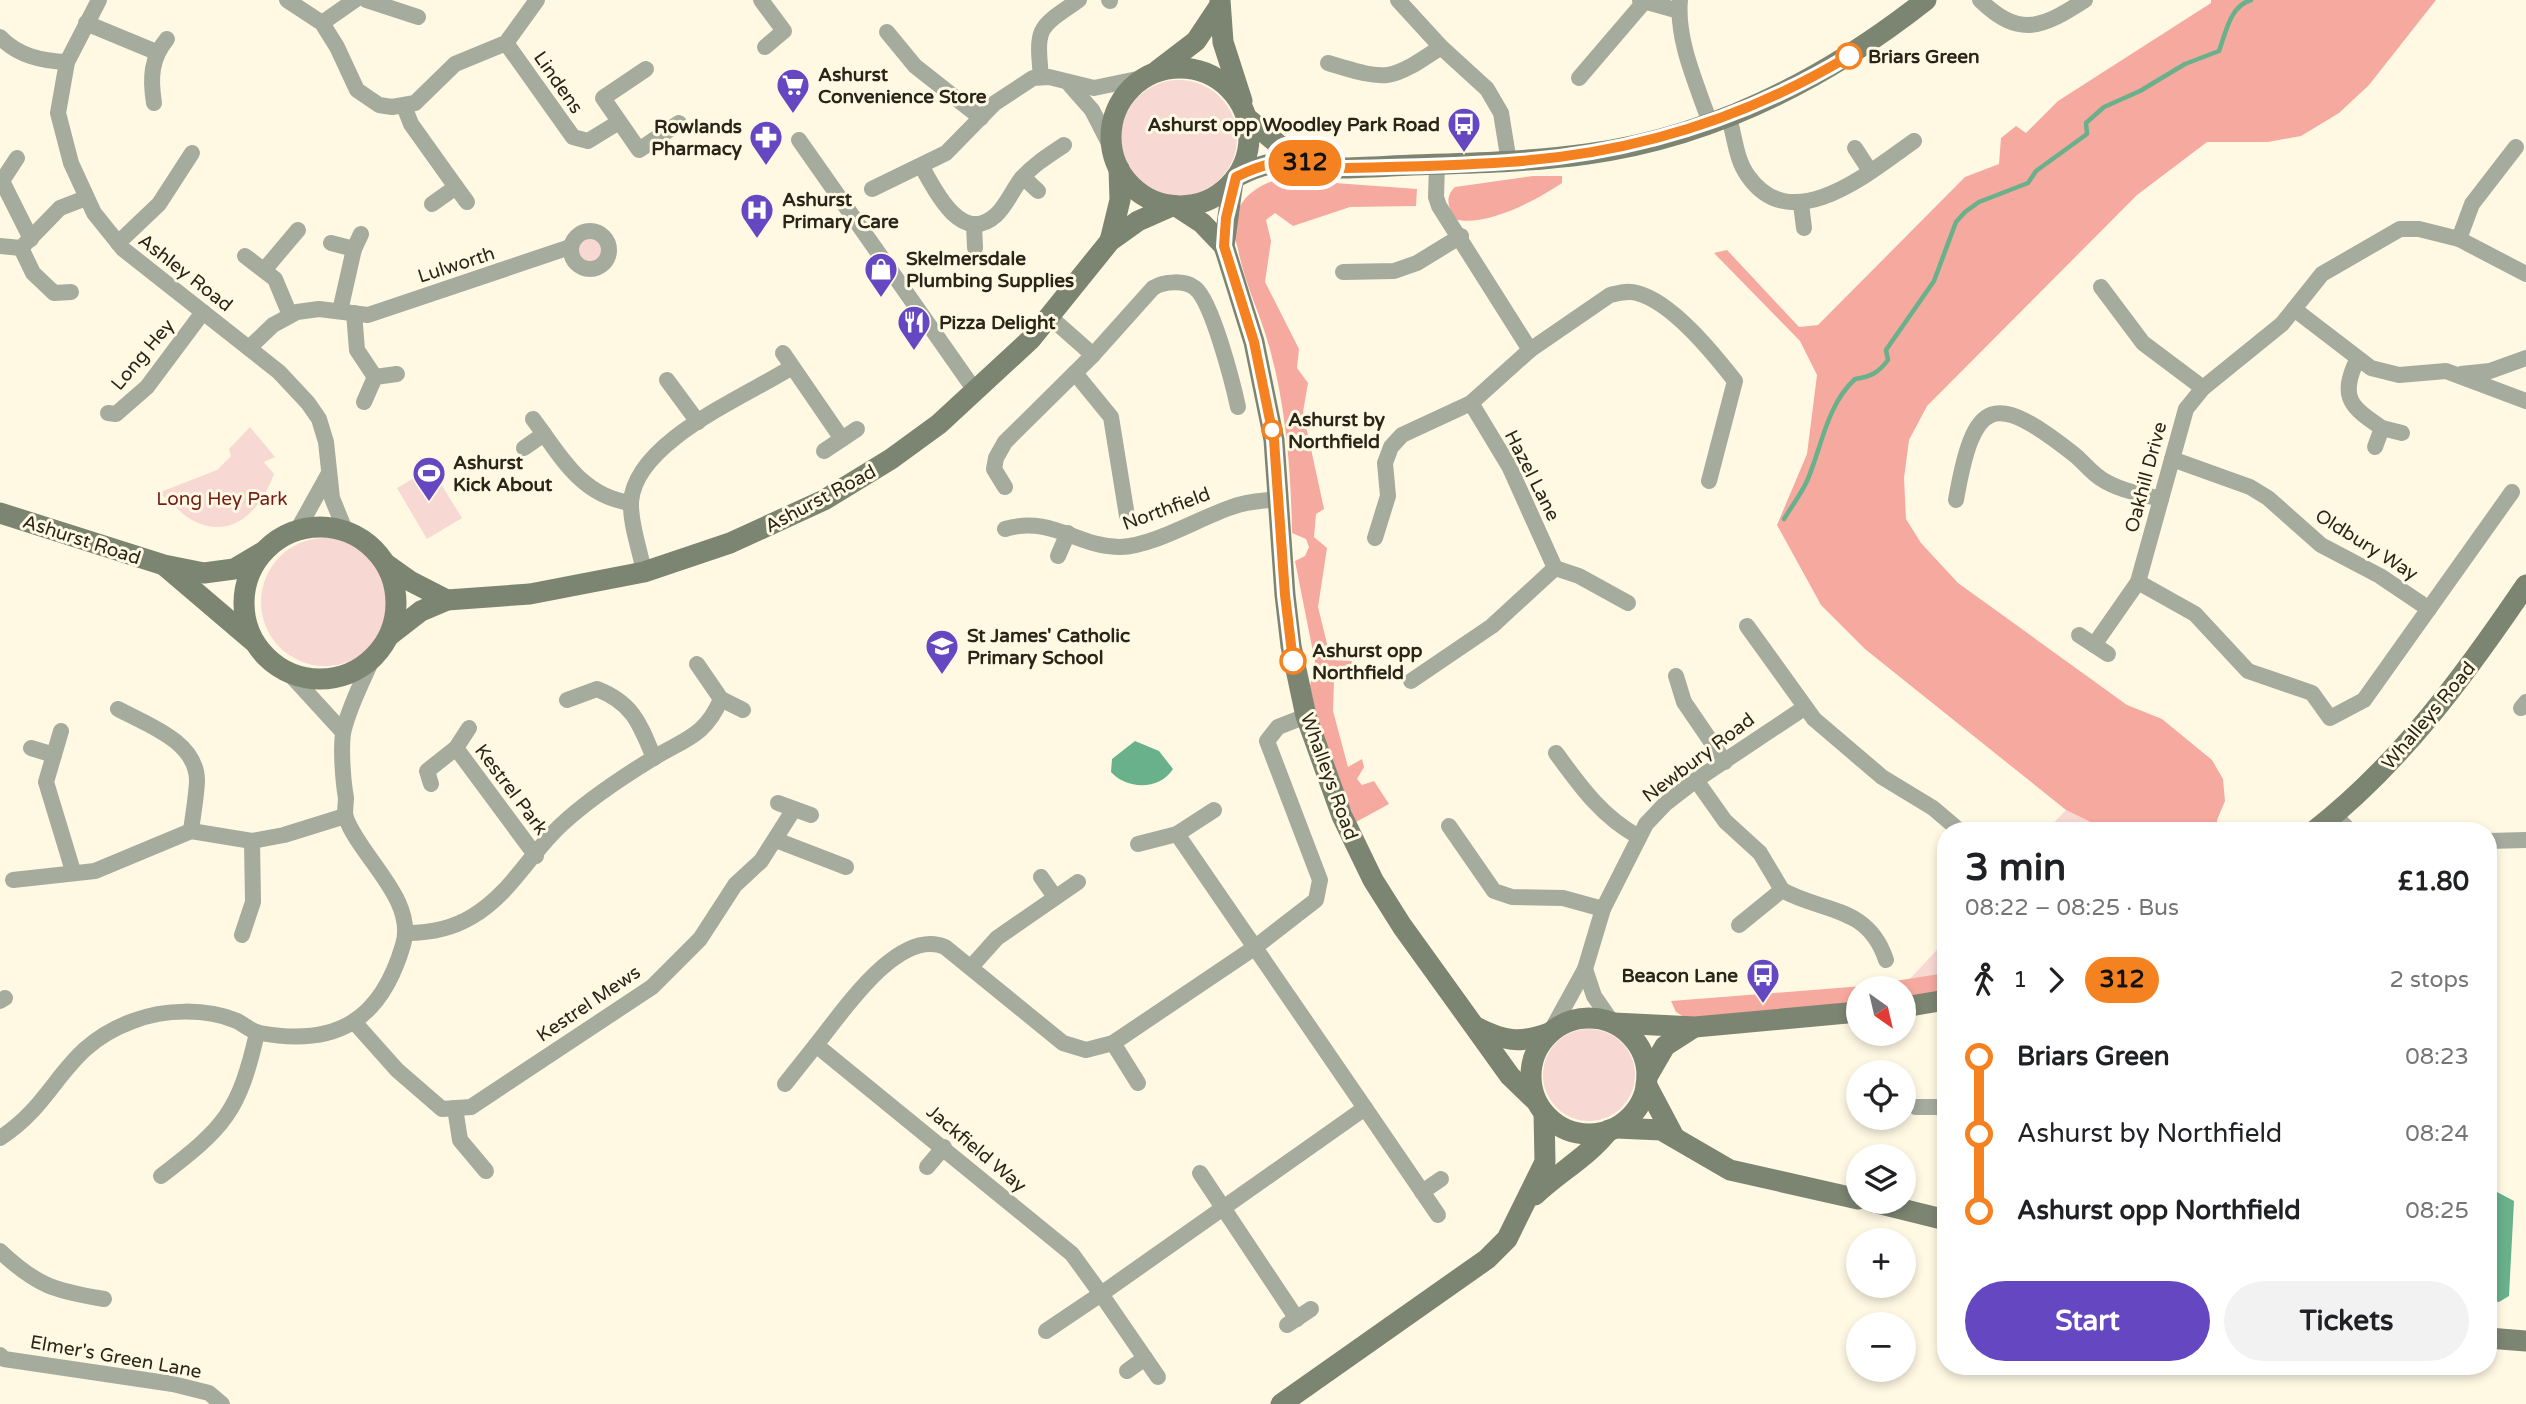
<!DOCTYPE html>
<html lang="en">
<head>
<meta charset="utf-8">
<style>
  :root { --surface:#fff; --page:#f2f2f2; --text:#202124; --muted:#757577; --accent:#6548c1 }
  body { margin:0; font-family:"Varela Round",sans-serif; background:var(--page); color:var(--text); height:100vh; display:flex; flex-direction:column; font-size:26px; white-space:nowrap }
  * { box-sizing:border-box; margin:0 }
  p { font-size:23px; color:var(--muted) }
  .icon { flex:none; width:38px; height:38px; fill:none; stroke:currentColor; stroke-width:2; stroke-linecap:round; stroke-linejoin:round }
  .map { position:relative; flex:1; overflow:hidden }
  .drawer { position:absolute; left:1937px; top:822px; width:560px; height:553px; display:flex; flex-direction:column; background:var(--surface); border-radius:28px; box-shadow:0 4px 10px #0003 }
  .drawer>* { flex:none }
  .badge { padding:0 14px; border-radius:23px; font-size:24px; line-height:46px }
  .needle { width:46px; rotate:146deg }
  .fabs { position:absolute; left:1846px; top:976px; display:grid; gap:14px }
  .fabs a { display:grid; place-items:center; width:70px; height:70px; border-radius:50%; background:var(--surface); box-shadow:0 4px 10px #0003; font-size:35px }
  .map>.badge { position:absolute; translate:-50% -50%; box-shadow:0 0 0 4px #fff }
  .legs { display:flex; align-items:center; gap:10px; height:77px; padding:0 28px; font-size:23px }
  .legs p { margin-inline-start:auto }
  .head { display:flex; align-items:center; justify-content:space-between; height:119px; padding:0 28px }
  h1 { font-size:38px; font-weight:700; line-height:52px }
  .action { display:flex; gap:14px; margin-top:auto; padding:14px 28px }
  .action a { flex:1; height:80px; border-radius:42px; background:var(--accent); color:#fff; font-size:28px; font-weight:700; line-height:80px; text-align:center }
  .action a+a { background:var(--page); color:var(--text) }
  ul { padding:0 28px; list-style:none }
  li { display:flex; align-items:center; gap:24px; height:77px; font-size:26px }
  li i { display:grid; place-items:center; width:10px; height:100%; margin:0 9px; background:currentColor }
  li i::after { content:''; width:18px; height:18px; margin:-9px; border:5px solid; border-radius:50%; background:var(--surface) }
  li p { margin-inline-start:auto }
  li:first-child i { background:linear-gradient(#0000 50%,currentColor 0) }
  li:last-child i { background:linear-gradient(currentColor 50%,#0000 0) }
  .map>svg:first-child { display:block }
</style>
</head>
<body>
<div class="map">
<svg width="2526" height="1404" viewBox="0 0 2526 1404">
  <rect width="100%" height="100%" fill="#fff9e4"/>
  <g fill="#f8d8d3">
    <circle cx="1179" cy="138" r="58"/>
    <circle cx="589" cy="250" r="13"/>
    <path d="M250,427L275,457L264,462L274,474C261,509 233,542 192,520C179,513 171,500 158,493L217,470L231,456L229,449Z"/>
    <path d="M431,468L462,518L427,539L397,488Z"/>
    <circle cx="325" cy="602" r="64"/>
    <path d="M2066,810L2109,831H2046Z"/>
    <path d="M1946,940V973L1908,981Z"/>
    <circle cx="1589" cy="1075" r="46"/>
  </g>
  <g fill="#f6a99e">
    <path d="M2211,0H2436L2369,85L2339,113L2301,136L2268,142H2207L2137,195L1927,406L1909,440L1904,478L1906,519L1921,543L1958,583L2127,705L2162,719L2212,760L2223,779L2225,801L2217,820L2219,831H2109L2066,810L1865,649L1821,605L1777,525L1807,454L1817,375L1800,341L1714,253L1727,250L1799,327L1818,325L1965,177L1999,164L2001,138L2016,126L2026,133L2058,101L2211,3Z"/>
    <path d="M1533,176H1562V183C1537,200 1484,228 1454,219C1449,207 1444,198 1455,187Z"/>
    <path d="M1288,177L1299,188L1321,182L1417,189L1416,206L1350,207L1293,226L1275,213L1266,220L1271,241L1265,282L1299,349L1297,368L1308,383L1303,412L1324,509L1316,514L1314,537L1327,548L1318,607L1331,660L1352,661L1348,678L1334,680L1333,711L1348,767L1362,759L1364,767L1357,779L1362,785L1374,781L1389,804L1356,822L1329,758L1315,710L1310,686L1315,662L1295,561L1305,556L1309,547L1306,539L1292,533C1291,471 1286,406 1269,346C1260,313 1244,282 1238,249C1237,244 1234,238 1234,233C1232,200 1259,182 1288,177Z"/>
    <path d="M1946,973V994L1904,1001V989H1858V1007L1696,1024L1676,1012L1671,1001L1863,986Z"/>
  </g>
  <g fill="#68b18b">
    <path d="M1135,741L1159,751L1173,769C1160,790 1127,790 1111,772L1112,759Z"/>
    <path d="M2497,1192L2514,1201L2509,1296L2499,1302L2488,1300L2489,1204Z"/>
  </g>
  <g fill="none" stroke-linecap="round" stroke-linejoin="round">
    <path stroke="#68b18b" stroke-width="4.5" d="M1784,519C1792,506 1801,494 1807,481C1822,447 1826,406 1855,379C1871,377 1879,372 1888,360L1886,350L1934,281L1956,222L1965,212L1979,202L2028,183L2036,171L2087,134L2086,123L2104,107L2140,91L2185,64L2219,51C2226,32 2230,6 2251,0"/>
    <g stroke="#a5ab9d" stroke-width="16">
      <path d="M99,0L67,62L58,113L71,163L94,213L123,249L279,372L308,403L319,419L326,442L332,498L345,530"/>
      <path d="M287,0L322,23L337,47L357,90L379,105L392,107L415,103L455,64L506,43L537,0"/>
      <path d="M366,0L418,17"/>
      <path d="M761,0L784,31L765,47"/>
      <path d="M1109,0L1110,1"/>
      <path d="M1398,0L1441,47L1487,89L1501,113L1509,162"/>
      <path d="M1640,0L1679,11"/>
      <path d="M1680,0C1676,40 1697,85 1710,123"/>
      <path d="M1980,0C2020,39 2043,27 2085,0"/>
      <path d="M86,23L156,52"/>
      <path d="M322,23L355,0"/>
      <path d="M887,32L915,66L981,118"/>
      <path d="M0,37C18,56 42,61 67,62"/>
      <path d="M506,43L573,137L588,141L619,122"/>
      <path d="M1328,63C1388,81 1389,82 1441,47"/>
      <path d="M646,69L603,98L639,150L679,123"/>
      <path d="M1041,77C1036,26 1038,28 1079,0"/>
      <path d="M1579,78L1644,2"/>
      <path d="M1070,85L1092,110L1112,149"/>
      <path d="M154,103C150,78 151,58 167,39"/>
      <path d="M404,106L411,124L456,187"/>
      <path d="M1728,115C1735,135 1735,158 1748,176C1792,239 1870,172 1914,141"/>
      <path d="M799,140L976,392"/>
      <path d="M1855,148L1870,171"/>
      <path d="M17,158L2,181L31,239"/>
      <path d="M1437,164L1436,197L1439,206L1530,350"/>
      <path d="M922,167C935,191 962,246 996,215C1006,206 1012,191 1021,179C1033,165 1049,155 1064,145"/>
      <path d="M1023,177L1038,191"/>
      <path d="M872,189L946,153L995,103L1033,78L1049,77L1094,88L1147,77"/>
      <path d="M432,204L456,187L467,202"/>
      <path d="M1801,204L1804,228"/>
      <path d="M974,224L975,248"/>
      <circle cx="590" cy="250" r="19"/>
      <path d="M2459,239L2472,204L2516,147"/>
      <path d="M118,243L159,204L192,153"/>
      <path d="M331,243L354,249L361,234"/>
      <path d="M0,246L21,248L60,208L86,198"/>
      <path d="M21,248L33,273L54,293L71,292"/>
      <path d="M245,256L275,279L290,315"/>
      <path d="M265,269L298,230"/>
      <path d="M1343,272L1394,271L1417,263L1461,236"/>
      <path d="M2101,287L2143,343L2203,388"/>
      <path d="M2294,309L2371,368L2399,375L2446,371L2526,401"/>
      <path d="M340,311L354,249"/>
      <path d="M354,313L357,350L375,377"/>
      <path d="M249,348L273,325L297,312L319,309L368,315L570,247"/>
      <path d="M783,353L842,439"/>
      <path d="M1093,355L1153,288C1164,281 1185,280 1195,288C1212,301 1233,384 1238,407"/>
      <path d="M2357,360C2339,398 2351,407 2382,428"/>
      <path d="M1075,373L1111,417L1127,516"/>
      <path d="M2461,374L2490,371L2526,358"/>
      <path d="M667,380L698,422"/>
      <path d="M364,402L375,377L397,374"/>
      <path d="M108,413L116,414L147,387L203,312"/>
      <path d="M544,434C567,467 588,497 631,503"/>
      <path d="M2375,447L2382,428L2402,433"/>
      <path d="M524,448L544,434L533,419"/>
      <path d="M824,451L857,429"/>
      <path d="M2172,459L2250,487L2268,498L2321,545L2380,576L2429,609"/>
      <path d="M1005,487L994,469L996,458L1005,442L1093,355L1050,317"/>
      <path d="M1956,500C1974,397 1993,390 2076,456C2084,463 2091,472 2100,478C2117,490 2141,494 2161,499"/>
      <path d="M298,529L328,475"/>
      <path d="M1005,529C1052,515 1077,547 1120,547C1154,546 1199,518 1232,507C1247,501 1264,501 1279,499"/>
      <path d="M1375,538L1388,496L1385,463L1391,447L1402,435L1471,403L1530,350L1610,295C1619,293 1628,290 1637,293C1672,302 1713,353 1735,381L1709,481"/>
      <path d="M1058,556L1068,533"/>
      <path d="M1555,568L1579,576L1628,603"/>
      <path d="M644,572C640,550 630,524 631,502C635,441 747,396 792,367"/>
      <path d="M2138,582L2195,614L2248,671L2312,693L2330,718L2364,700L2512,492"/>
      <path d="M1747,626L1814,719L1882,777L1933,808L1960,831"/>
      <path d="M2079,635L2108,654"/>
      <path d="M2094,645L2138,582L2186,409L2203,388L2282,324L2322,274L2400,229H2419L2459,239L2526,274"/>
      <path d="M697,664L721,699L743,710"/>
      <path d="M288,672L343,732"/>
      <path d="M1676,676L1684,702L1725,762"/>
      <path d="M1411,681L1492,626L1555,568L1509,466L1471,403"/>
      <path d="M567,700L597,689C633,703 640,724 654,758"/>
      <path d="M2521,708L2526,702"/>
      <path d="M118,709C148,725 198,742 197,782C196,799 193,815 191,831"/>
      <path d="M61,731L46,782L73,871"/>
      <path d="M31,748L54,755"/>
      <path d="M456,748L536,856"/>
      <path d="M1556,753C1580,786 1602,817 1639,837"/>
      <path d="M1696,780L1725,821L1760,853L1782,890C1823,913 1868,905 1886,960"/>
      <path d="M431,784L427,771L456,748L469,728"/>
      <path d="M778,803L811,815"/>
      <path d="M2334,815L2350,831"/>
      <path d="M1449,826L1494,891L1512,897L1563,898L1603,909"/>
      <path d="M1177,834L1365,1108L1101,1294L1072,1254L816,1045C842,1013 898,927 945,947L1063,1043L1086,1050L1113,1043L1254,948L1316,900L1320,880L1267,741L1278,727L1306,716"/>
      <path d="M776,840L846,867"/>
      <path d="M2488,841L2526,840"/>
      <path d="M1138,844L1177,834L1214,810"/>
      <path d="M1041,877L1055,897"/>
      <path d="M13,880L95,871L191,831L252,841L284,835L345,816"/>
      <path d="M1739,925L1782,890"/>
      <path d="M407,933C431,933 452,929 473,916C511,893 529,855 561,825C588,800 621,778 652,759C684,739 705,737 721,699"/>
      <path d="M242,935L253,902L252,841"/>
      <path d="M971,967L997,938L1078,882"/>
      <path d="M1585,969L1594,996L1612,1022"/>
      <path d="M0,1001L5,998"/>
      <path d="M356,1024L397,1070L442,1109L471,1107L652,987L700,939L735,885L761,861L794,809"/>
      <path d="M1551,1031L1585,969L1603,909L1646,824L1665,804L1696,780L1804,708"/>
      <path d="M1113,1043L1138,1083"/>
      <path d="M785,1084L816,1045"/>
      <path d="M1916,1107H1946"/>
      <path d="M455,1108L460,1140L486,1171"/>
      <path d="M1365,1108L1438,1215"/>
      <path d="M0,1138C58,1101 61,1047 133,1021C164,1009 206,1008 237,1021C245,1025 252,1032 260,1033C337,1047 381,1020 403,945C417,900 360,857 346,818C344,812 346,804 346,798C343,781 340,744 344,729C350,705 362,682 372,660"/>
      <path d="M927,1167L944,1147"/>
      <path d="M1200,1173L1297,1319"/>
      <path d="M161,1176C225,1127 239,1112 257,1033"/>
      <path d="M1422,1192L1441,1179"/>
      <path d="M0,1251C37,1286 55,1291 104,1299"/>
      <path d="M1287,1325L1311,1309"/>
      <path d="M1046,1331L1101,1294L1158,1377"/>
      <path d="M0,1355L4,1359L173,1384L209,1393L222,1404"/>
      <path d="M1127,1371L1145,1358"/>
    </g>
    <g stroke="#7c8571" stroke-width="21">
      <path d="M1220,0L1223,42L1242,101"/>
      <circle cx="1180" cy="137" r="69"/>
      <path d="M1158,70L1196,41L1218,8"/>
      <path d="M1247,118L1298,161"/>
      <path d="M1236,177C1285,152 1290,167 1339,168C1363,168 1388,166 1413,165C1471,163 1529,162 1587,154C1714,137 1827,78 1926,0"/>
      <path d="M1233,181L1224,246L1254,342L1274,440L1285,595L1291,646L1306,716L1342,816L1373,880L1402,926L1510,1076L1536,1101"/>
      <path d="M1176,206L1202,223L1224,246"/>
      <path d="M1110,241L1120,200L1119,169"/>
      <path d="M0,513L164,565L204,573L234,569L261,553"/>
      <circle cx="320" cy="603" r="76"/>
      <path d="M386,564L410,581L447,600"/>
      <path d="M165,566L253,641"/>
      <path d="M390,635L421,611L447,600L530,594L644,572L730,543L824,500L891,459L939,424L1031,339L1110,241L1138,221L1172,206"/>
      <path d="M2314,831C2401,763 2465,675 2526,585"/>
      <path d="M1904,1007L1946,1000"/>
      <circle cx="1589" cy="1076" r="58"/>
      <path d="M1614,1023L1695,1027L1858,1012"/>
      <path d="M1476,1027C1503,1041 1520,1044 1549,1033"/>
      <path d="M1647,1077L1665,1046L1693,1028"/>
      <path d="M1646,1084L1673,1135"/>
      <path d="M1617,1128L1661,1130L1730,1170L1858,1199"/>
      <path d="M1535,1195C1559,1172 1588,1157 1609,1130"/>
      <path d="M1873,1202L1946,1220"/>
      <path d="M2488,1338L2526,1341"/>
      <path d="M1281,1404L1487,1259L1507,1239L1545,1162L1544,1113"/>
    </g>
  </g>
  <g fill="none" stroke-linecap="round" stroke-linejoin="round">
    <defs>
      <path id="line-1" d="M1293,661L1285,595L1274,440L1254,342L1224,246L1226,218L1236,177C1288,151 1294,169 1344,168C1398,167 1454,166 1508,162C1629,154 1745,119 1849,56"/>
    </defs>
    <use href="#line-1" stroke="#fff" stroke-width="16"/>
    <use href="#line-1" stroke="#f58220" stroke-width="10"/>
  </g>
  <defs>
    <symbol id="supermarket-pin" viewBox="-11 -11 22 30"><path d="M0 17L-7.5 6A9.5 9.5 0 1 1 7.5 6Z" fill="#6548c1" stroke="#fff9e4"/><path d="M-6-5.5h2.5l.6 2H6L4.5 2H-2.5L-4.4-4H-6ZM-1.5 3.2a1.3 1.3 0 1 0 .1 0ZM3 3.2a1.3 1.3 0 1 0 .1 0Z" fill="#fff"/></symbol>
    <symbol id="bus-pin" viewBox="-11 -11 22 30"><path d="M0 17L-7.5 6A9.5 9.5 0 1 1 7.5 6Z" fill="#6548c1" stroke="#fff9e4"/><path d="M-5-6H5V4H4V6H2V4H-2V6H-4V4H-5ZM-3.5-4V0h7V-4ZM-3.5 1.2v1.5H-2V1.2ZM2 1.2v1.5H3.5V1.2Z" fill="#fff"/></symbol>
    <symbol id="pharmacy-pin" viewBox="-11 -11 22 30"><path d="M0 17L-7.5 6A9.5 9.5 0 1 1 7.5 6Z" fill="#6548c1" stroke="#fff9e4"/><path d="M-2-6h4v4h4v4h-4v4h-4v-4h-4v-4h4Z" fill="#fff"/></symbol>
    <symbol id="hospital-pin" viewBox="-11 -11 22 30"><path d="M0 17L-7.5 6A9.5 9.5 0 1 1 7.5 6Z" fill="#6548c1" stroke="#fff9e4"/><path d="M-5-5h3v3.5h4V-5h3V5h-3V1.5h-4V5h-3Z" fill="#fff"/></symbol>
    <symbol id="shop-pin" viewBox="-11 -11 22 30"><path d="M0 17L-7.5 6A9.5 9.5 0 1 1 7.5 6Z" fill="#6548c1" stroke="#fff9e4"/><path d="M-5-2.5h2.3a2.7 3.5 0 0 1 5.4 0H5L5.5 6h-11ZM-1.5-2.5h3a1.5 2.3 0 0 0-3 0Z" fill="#fff"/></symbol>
    <symbol id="restaurant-pin" viewBox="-11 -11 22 30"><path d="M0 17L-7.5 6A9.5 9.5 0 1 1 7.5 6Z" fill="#6548c1" stroke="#fff9e4"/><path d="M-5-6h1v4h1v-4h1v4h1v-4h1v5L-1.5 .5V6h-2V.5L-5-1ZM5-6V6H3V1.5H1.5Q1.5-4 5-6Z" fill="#fff"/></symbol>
    <symbol id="stadium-pin" viewBox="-11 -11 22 30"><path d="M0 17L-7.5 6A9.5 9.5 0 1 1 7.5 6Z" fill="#6548c1" stroke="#fff9e4"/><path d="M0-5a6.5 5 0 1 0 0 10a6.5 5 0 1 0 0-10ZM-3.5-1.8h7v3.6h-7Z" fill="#fff"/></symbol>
    <symbol id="school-pin" viewBox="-11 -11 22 30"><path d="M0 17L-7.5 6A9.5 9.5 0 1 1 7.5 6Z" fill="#6548c1" stroke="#fff9e4"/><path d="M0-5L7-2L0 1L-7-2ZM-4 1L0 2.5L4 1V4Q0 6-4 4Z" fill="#fff"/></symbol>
  </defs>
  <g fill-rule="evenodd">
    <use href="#supermarket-pin" x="774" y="66" width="38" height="52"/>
    <use href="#bus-pin" x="1445" y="105" width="38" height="52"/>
    <use href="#pharmacy-pin" x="747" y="118" width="38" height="52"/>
    <use href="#hospital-pin" x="738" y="191" width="38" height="52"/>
    <use href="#shop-pin" x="862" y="250" width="38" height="52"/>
    <use href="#restaurant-pin" x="895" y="303" width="38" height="52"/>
    <use href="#stadium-pin" x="410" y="454" width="38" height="52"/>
    <use href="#school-pin" x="923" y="627" width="38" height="52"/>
    <use href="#bus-pin" x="1744" y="956" width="38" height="52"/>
  </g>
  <g fill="#fff" stroke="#f58220" stroke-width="3.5">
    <circle cx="1849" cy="56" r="12"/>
    <circle cx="1272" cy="430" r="9"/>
    <circle cx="1293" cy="661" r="12"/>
  </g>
  <g text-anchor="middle" stroke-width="6" stroke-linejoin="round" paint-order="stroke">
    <g font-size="19" font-weight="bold" fill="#292519" stroke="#fff9e4" text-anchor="start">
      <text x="1868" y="63">Briars Green</text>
      <text x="1288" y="426">Ashurst by<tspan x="1288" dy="22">Northfield</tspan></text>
      <text x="1312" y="657">Ashurst opp<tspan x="1312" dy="22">Northfield</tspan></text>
    </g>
    <g font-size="19" font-weight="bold" fill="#292519" stroke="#fff9e4" text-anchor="start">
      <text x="818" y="81">Ashurst<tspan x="818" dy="22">Convenience Store</tspan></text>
      <text x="1440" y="131" text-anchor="end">Ashurst opp Woodley Park Road</text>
      <text x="742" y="133" text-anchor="end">Rowlands<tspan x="742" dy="22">Pharmacy</tspan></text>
      <text x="782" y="206">Ashurst<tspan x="782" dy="22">Primary Care</tspan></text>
      <text x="906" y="265">Skelmersdale<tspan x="906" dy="22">Plumbing Supplies</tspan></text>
      <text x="939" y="329">Pizza Delight</text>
      <text x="453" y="469">Ashurst<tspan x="453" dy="22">Kick About</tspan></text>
      <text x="967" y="642">St James' Catholic<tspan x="967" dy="22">Primary School</tspan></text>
      <text x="1738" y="982" text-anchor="end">Beacon Lane</text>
    </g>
    <g font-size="19" fill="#292519" stroke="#fff9e4">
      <text transform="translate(559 82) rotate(55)" y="7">Lindens</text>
      <text transform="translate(456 264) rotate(-18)" y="7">Lulworth</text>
      <text transform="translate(186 272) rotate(38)" y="7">Ashley Road</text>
      <text transform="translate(142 354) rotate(-50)" y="7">Long Hey</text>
      <text transform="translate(1533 475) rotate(63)" y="7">Hazel Lane</text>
      <text transform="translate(2145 477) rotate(-75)" y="7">Oakhill Drive</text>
      <text transform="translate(820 498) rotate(-28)" y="7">Ashurst Road</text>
      <text transform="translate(1166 508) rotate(-20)" y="7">Northfield</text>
      <text transform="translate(82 539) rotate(18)" y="7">Ashurst Road</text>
      <text transform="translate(2367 544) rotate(32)" y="7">Oldbury Way</text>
      <text transform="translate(2428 715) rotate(-50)" y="7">Whalleys Road</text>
      <text transform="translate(1698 757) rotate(-37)" y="7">Newbury Road</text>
      <text transform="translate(1330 776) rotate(70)" y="7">Whalleys Road</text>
      <text transform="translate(512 789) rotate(53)" y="7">Kestrel Park</text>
      <text transform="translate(588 1003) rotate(-34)" y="7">Kestrel Mews</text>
      <text transform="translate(977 1148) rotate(40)" y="7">Jackfield Way</text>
      <text transform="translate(116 1356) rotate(10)" y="7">Elmer's Green Lane</text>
    </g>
    <g font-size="19" fill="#741c17" stroke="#fff9e4">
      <text x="222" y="505">Long Hey Park</text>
    </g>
  </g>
</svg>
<div class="fabs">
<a><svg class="needle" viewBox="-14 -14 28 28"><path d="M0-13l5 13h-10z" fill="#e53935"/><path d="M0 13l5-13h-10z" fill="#757577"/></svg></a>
<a><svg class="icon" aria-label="locate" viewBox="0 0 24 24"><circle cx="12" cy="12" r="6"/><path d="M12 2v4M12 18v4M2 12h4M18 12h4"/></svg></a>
<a><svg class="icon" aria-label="layers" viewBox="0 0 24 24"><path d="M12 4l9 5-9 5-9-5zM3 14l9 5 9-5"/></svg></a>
<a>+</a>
<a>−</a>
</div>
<b class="badge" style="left:1305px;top:163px;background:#f58220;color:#111">312</b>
<section class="drawer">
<div class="head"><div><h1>3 min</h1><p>08:22 – 08:25 · Bus</p></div><b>£1.80</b></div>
<div class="legs"><svg class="icon" aria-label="walk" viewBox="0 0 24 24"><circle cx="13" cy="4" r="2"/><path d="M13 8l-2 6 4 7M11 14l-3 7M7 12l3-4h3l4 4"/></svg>1<svg class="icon" aria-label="forward" viewBox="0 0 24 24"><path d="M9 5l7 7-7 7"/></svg><b class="badge" style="background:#f58220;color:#111">312</b><p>2 stops</p></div>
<ul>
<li><i style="color:#f58220"></i><b>Briars Green</b><p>08:23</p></li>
<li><i style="color:#f58220"></i><span>Ashurst by Northfield</span><p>08:24</p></li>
<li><i style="color:#f58220"></i><b>Ashurst opp Northfield</b><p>08:25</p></li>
</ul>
<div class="action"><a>Start</a><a>Tickets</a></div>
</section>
</div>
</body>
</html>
